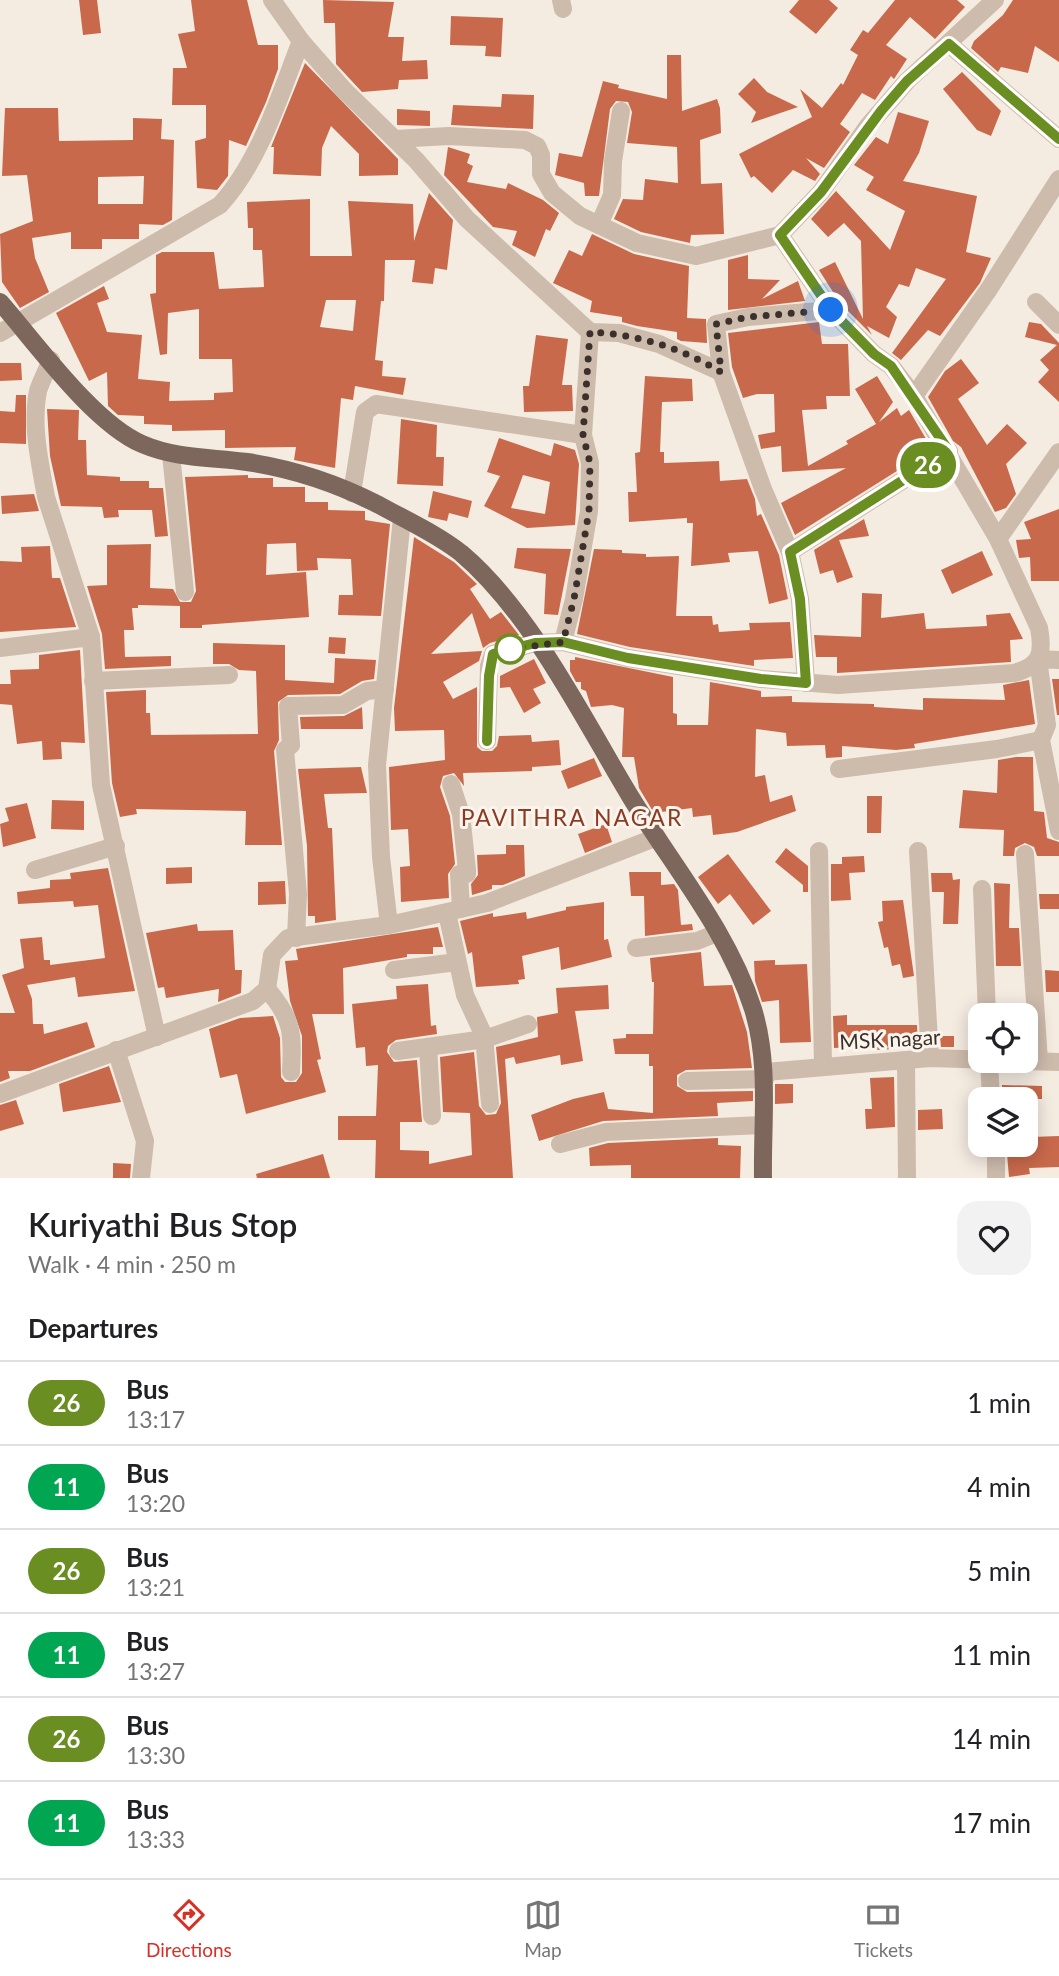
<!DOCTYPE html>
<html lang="en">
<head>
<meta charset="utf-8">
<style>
  :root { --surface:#fff; --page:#f2f2f2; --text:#202124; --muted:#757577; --line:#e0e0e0; --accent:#d93025 }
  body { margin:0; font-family:Lato,sans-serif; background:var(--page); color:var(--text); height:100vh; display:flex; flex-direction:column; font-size:26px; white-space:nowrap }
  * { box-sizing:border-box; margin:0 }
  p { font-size:23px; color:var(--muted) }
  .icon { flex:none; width:38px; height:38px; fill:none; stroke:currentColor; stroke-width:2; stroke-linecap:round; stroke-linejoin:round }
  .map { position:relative; height:1178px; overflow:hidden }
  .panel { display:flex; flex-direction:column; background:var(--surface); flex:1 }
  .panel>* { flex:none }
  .badge { padding:0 14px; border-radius:23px; font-size:24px; line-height:46px }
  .fabs { position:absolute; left:968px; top:1003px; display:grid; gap:14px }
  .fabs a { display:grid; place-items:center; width:70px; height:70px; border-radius:14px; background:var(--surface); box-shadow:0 4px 18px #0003; font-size:35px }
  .you { position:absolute; width:35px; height:35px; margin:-18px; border:5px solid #fff; border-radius:50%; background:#1a73e8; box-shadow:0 0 0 10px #1a73e833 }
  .map>.badge { position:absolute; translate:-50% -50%; box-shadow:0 0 0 4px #fff }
  h2 { padding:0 28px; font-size:26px; line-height:63px }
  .round { display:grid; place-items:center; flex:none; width:74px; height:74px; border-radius:21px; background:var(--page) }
  .headline { display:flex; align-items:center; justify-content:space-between; height:119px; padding:0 28px }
  h1 { font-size:33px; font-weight:600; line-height:52px }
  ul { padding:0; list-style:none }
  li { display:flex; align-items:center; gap:21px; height:84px; padding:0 28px; border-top:2px solid var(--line) }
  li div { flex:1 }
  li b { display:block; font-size:26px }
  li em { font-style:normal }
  li .badge { min-width:77px; font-weight:700; text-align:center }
  .tabs { display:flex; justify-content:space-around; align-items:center; height:98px; border-top:2px solid var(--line); background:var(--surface); font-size:19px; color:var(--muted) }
  .tabs a { display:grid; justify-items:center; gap:4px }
  .tabs .current { color:var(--accent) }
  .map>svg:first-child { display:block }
</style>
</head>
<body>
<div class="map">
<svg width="1059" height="1178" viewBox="0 0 1059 1178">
  <rect width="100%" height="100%" fill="#f4ebe1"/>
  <g fill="#c8694b" fill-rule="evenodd">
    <path d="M79,0H97L101,33L83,35Z"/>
    <path d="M191,0H247L258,45H278V69L266,102L246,146L229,140L228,176L217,190L197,188L195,141L206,138V105H172L173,68H187L178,34L195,31Z"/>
    <path d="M323,0L394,2L388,37H404L402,61L427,60L428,79L399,80L398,89L362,92L336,64L335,23H324Z"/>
    <path d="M799,0H829L838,8L816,34L789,12Z"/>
    <path d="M895,0H957L965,7L935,39L910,17L886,45L907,59L894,79L891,76L875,100L862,93L840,124L850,132L824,168L806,158L820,174L815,181L793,170L772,193L754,176L751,178L739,154L812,117L800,89L822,108L841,83L843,85L858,55L850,50L863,30L868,33Z"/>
    <path d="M1013,0H1059V62L1035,46L1028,73L1001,67L998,72L971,48L974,41L1003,15Z"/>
    <path d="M451,16L503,18L501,57L485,56L486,46L450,45Z"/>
    <path d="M667,55H681L682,111L717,99L720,108L721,133L700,140L701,184L722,183L724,234L691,235L690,243L641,232L614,219L623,199L643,200L645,179L678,183L677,147L627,143L632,112L628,102L616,101L610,109L599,196H585L584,183L555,175L559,153L582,157L603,81L619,85L618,88L667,99Z"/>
    <path d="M305,63L398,159V175L359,176V154L331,126L322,148L321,176L273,174L274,147H271Z"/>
    <path d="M962,72L1001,111L991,136L977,130L943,89Z"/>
    <path d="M754,78L767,92L798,107L751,123L756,112L738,94Z"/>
    <path d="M502,94L534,95L533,129L451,125L453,105L501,107Z"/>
    <path d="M5,108H58L59,141L133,140V118L162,119L161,139L174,140L172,220L163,225L139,224V239H102V249H71V232L32,238L35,258L49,292L20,308L2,282L0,234L33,221L27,175L2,176ZM144,176L143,204H98V177Z"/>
    <path d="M397,109L430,111V126L397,125Z"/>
    <path d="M898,112L929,121L919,153L903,181L977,196L966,252L991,258L980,283L940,336L928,330L901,360L892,353L946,279L916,268L909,287L899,284L886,307L897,317L889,338L867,326L872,335L840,303L819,270L835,262L863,319L861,241L844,223L828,237L811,219L836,191L890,250L905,211L866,190L874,177L854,165L876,137L888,144Z"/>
    <path d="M448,147L470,154L467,163L473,166L467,182L506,189L508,183L543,200L559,213L550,231L546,229L535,257L512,245L517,231L493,227L444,175Z"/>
    <path d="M429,193L453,220L447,270L435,268L433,284L412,282L415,260H385L384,301H381L375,360L383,361L382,376L406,378L403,395L355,386L353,400L341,398L335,468L294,460L296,447L225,448V430L172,431V425L144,424V416L118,415L108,406L107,372L89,381L56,313L104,286L109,299L97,303L107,332L142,335L138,379L170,382L169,401L214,400V393L233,392L232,359H199V309L168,313L167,354L160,355L150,294L156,293V255L162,252H214L219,289L264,287L262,250H253V228H248L247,202L310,199V256H352L348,201L413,204L414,241ZM326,300H356L353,331L320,327Z"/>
    <path d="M592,234L634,254L689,266L687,318L706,319L707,343L681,341L677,339V332L637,326L622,322V317L590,312L592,301L553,283L569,250L582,256Z"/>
    <path d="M748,255V279L780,280L762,299L798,281L805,301L728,310V260Z"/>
    <path d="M819,322L822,344H848L850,396H826L827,409L802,410L808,466L848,444L846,441L876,424L855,389L877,376L893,402L879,422L897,408L901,416L909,410L932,449L795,535L781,503L846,468L782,472L781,446L761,449L758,435L775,432L774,394H757L743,398L732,367L728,333Z"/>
    <path d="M1029,322L1041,324L1059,343V402L1038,382L1049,370L1040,360L1057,345L1025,337Z"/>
    <path d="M536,335L568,339L562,385H572L573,411L524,412L523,386H529Z"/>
    <path d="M961,359L979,383L958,399L987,445L1007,424L1027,443L1006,464L1016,494L1006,508L995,512L961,447L953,441L928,397L945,371Z"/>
    <path d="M0,363H21L22,380L0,381Z"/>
    <path d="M645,376L692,379L693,401L662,402L660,452H664V463L719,461L720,481L747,479L755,499L757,516L761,514L779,555L788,599L769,604L758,551L728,553L730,562L691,566L693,523H687V518L629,522L628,492H637L635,453L640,452Z"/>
    <path d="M16,395H26V444L0,443V411L15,412Z"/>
    <path d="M47,409L79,410L78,440H86L87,475L120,477V481H149V488H163L168,536L155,537L152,510H118L119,517L104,518L102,507L61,506L50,456Z"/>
    <path d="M401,419L437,425L436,457H444L443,486L397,484Z"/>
    <path d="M499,438L551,456L554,443L575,450L579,464L575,525L527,528L484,506L500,476L487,472ZM523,475L550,482L545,514L511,508Z"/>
    <path d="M248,475V478H273V487H305V502H328V510L365,511V520L390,524L381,616L338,615L339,595H353L351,559L317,558L318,570L297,571L296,543L267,544L266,575L306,572L309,617L202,625V628H180V606L138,605V608H132L134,630H124L125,657L171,656V666L105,669L102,634L87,586L107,585V545L151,544L150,588L173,589L180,602H191L196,591L185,477Z"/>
    <path d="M433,491L472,501L468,518L449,513L447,521L428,517Z"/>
    <path d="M34,494L39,511L2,514L1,496Z"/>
    <path d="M1059,509V581H1031L1030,557L1019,558L1016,540L1031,539L1024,522Z"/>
    <path d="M864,519L869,536L839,540L853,577L837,583L833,570L820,574L814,550Z"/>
    <path d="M414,537L454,562L477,584L470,589L490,619L501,612L519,635L490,643L483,648L472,613L431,654L482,651L479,661L443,682L453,699L477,687V747L482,751H492L497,746L499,736L531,735L532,742L559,740L561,765L532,767V771L463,773L464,786L454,773L443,776L440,787L450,816L455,864L448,874L449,898L401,902L400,867L410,866L408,829L391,830L389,767L445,760L444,730L395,731L394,708Z"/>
    <path d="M50,546L52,578H60L76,627L0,632V561L22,562L21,547Z"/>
    <path d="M517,548L571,549L558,615L544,614L546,574L514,568Z"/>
    <path d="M594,549L622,550V553L646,554V557L679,556L676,616H712L713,625L718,624L719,632L750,630L749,623L790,622L793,658L754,660V666L630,647L577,634Z"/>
    <path d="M982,551L993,575L952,594L941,570Z"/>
    <path d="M862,593L882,594L881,618L924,613L926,629L987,626L986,615L1010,613L1023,639L1010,640L1011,662L837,673V657H816L814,635L861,637Z"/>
    <path d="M329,637L346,638L345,654L328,653Z"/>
    <path d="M213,643L285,645V680L334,683L335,658L376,660L374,679L362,681L340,694L288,695L278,702L279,740L274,751L282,845H245L246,811L136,809L137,814L120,817L112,783L106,692L146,690V713H150L151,735L258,734L256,671L239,670L229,664H213Z"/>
    <path d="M80,650L85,743L61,742L62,759L43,760L42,741L17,744L12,705L0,704V684H11L10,670L39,669V655Z"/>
    <path d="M575,657L673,677V713L677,714V725H708L710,682L761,691V697L792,696V702L874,704V707L923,710V698L1005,700L1003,685L1029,680L1035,724L914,744L915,748L896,750L842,746V757L826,758L825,745L787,746L786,733L756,729L755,777L765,775L770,802L792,795L796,811L737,832L713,835L711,815L693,817L692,808L654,813L639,788L634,757H622L624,708L612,705L591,707L586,691L581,689V682H576L570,671V660H575Z"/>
    <path d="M534,659L546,683L533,689L541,703L524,713L510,687L500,688V676Z"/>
    <path d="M1052,679H1059V715H1057Z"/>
    <path d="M362,707L363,729H301L300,717L344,716Z"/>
    <path d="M1016,757H1033L1034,811L1044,812L1047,838L1059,842V856H1037L1034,847L1025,843L1015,848L1014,856H1003L1004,830L959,828L963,790L997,793L998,760Z"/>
    <path d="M594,758L602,776L568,789L561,771Z"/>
    <path d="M361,767L367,793L324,794L328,828H332L336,920L315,923V916H308L307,846L298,769Z"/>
    <path d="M867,796H882L881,833H867Z"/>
    <path d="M52,800L84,801V830L51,829Z"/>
    <path d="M27,803L36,838L3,847L0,824L9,821L5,808Z"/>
    <path d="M606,824L612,842L585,853L578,834Z"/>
    <path d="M506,845H524L525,876L503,885H492V889L472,895L471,884L478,875L477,855L506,854Z"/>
    <path d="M786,848L808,866V892H803V885L775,862Z"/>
    <path d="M728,854L771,911L753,925L730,894L718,904L698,877Z"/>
    <path d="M864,856L865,872L849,873L851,900L831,901V864H842V857Z"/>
    <path d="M192,867V883L166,884V868Z"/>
    <path d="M108,868L135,991L78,997L75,977L27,985L32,999L33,1024H43L44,1034L87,1022L95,1047L30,1071H8L10,1078L0,1082V1013H15L2,975L24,968L20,939L42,937L44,960H50V965L105,958L98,905L74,907L73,901L18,904L17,892L50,888V880L71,879L70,873Z"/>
    <path d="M629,872H661V885L674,884L678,890L681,925L692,924L693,930L645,936L644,896H631Z"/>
    <path d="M931,873H952L953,880L960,879L958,924H943L944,892H932Z"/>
    <path d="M285,881L286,904L258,905V882Z"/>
    <path d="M994,883L1010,884L1009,928H1019L1021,966H996Z"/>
    <path d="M1039,894H1059V909H1040Z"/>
    <path d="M903,900L914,976L903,978L900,964L892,966L888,947L884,948L878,922L883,921L882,901Z"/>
    <path d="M604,902V940L608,939L612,957L561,970L559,947L522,956L525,979L518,980L519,984L476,987L472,952L468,954L460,921L493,913V917L526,912L527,919L566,910V907Z"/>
    <path d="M197,924L198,931L233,930L235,970H242L241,993L218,1002L219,989L166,998L164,987L158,988L146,933Z"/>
    <path d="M438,927L443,947H433V954H407V957L343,968L344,1014H312L321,1059L317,1060L326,1092L246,1114L237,1074L220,1078L209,1029L240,1018L273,1016L280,1038L281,1077L285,1082H296L302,1073V1036L290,1001L285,961L298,960L296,949L302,948Z"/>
    <path d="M701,952L704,986L732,985L747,1032L752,1068L686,1070L677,1075V1086L687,1092L753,1091V1101L717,1103L718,1116L603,1121L539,1141L531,1115L573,1099L604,1092L608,1109L653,1113V1066H649V1054H615L613,1039L626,1038V1034H653L654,982H652L650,958Z"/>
    <path d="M775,960V965L807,964L811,1042L780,1043L779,1000L762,1002L755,981L754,961Z"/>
    <path d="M1045,970L1059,971V992H1046Z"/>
    <path d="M428,984L431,1026L436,1025L437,1034L396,1040L388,1046L387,1052L394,1062L417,1060L422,1122H400V1150L429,1151V1164L472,1155L470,1113L443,1112L440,1057L474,1052L479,1106L486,1115L496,1114L501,1103L496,1047L538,1037L537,1017L558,1013L556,988L608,985L609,1009L575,1011L583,1061L561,1065L560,1055L516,1064L514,1057L505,1059L513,1178H375L376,1140H338V1116H376L378,1065L366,1066L365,1047L356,1048L352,1004L397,999L396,986Z"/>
    <path d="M847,1015V1025H917L918,1048L873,1050V1046L834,1048L833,1016Z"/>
    <path d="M940,1036H954V1047H941Z"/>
    <path d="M109,1066L121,1102L63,1112L59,1084Z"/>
    <path d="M894,1077L895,1127L866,1129L865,1109H872L870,1078Z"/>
    <path d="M775,1084H793V1103L775,1104Z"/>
    <path d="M1002,1085L1042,1086V1099H1002Z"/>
    <path d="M16,1100L24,1124L0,1131V1105Z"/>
    <path d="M942,1109L943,1129L918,1130V1110Z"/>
    <path d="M1059,1136V1167L1029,1168L1030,1174L1009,1177L1007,1154L1033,1151L1032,1137Z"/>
    <path d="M718,1138V1145L741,1146L740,1178H631V1165L590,1166L589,1148L608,1143Z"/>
    <path d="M323,1154L330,1178H257L256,1174Z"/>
    <path d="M113,1163L131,1164L130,1178H113Z"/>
  </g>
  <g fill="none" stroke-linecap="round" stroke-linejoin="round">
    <g stroke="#cdbbac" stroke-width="18">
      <path d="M561,0L563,9"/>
      <path d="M301,41L344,90L416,160L467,219L590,332L619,333L659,344L721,372L763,489L790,552L800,599L806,683"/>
      <path d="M949,44L1059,139"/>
      <path d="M395,139L449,136L525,140L537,146L541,155V174L552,193L580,216L637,243L696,256L780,235L821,192L868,126L907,81L995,0"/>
      <path d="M599,225L612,195L613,161L621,111"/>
      <path d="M1036,302L1059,325"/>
      <path d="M0,333L220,205C260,161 279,97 301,41L272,0"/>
      <path d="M51,360C47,370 41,381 38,391C31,425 40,463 46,497L91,637L101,785L157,1037"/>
      <path d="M721,372L716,324L748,317L831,310"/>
      <path d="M914,396L989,289L1059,179"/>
      <path d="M171,454L185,592"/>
      <path d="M352,493L365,412L376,404L583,435"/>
      <path d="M998,539L1059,452"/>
      <path d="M790,552L949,451"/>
      <path d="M563,642L574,599L589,511L590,463L583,435L590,332"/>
      <path d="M0,648L91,637"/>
      <path d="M1059,660L1038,659L1047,725L1041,740L1059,831"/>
      <path d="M93,681L229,675"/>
      <path d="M487,741L489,666L493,654L535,643L563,642L628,658L761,679L838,685L1014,673C1040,666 1044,655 1039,628L998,539L914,396L891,366L874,354L831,310L780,235"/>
      <path d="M839,769L997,749L1041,740"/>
      <path d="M451,784L461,814L467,870V874H459L461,909"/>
      <path d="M819,851L823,1066"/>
      <path d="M918,851L930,1058"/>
      <path d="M1025,854L1039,1061"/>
      <path d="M35,870L116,846"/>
      <path d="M982,889L987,1015"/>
      <path d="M447,913L465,995L484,1036L490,1104"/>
      <path d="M389,925L381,857L377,765L402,518"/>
      <path d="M296,938L298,894L285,750L291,745L288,706L343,705L367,691L385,689"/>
      <path d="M636,948L697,941L717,933"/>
      <path d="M394,970L457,962"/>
      <path d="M267,989C293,1019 293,1034 291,1072"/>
      <path d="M428,1047L432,1116"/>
      <path d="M116,1050L145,1141L141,1178"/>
      <path d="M398,1051L485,1039L528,1024"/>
      <path d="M906,1060L907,1178"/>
      <path d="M989,1060L991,1099"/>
      <path d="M766,1072L930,1058L1059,1062"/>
      <path d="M687,1081L765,1079"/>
      <path d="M0,1094L253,1001L267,989L272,955L288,938L389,925L487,903L657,837"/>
      <path d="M560,1144L606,1132L762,1125"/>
      <path d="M996,1144V1178"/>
    </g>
    <path stroke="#7d675c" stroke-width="18" d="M0,302C36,343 93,423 142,444C177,459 211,457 247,462C294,469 338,484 379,505C406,520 437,534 461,553C531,612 583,718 630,796C672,865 728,931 753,1009C770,1064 762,1121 763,1178"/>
  </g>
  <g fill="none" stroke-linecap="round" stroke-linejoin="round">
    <defs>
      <path id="line" d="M487,741L489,676L493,654L535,643L563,642L628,658L761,679L806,683L800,599L790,552L949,451L891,366L874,354L831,310L780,235L821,192L881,111L907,81L949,44L1059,139"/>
    </defs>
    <use href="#line" stroke="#fff" stroke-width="16"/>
    <use href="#line" stroke="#6b8e23" stroke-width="10"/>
    <path stroke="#3b302b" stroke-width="7" stroke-dasharray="0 12.6" d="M510,649L563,642L574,599L589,511L590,463L583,435L590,332C636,334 682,348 721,372L716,324L748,317L831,310"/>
  </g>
  <circle fill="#fff" stroke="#6b8e23" stroke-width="3.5" cx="510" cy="649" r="14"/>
  <g text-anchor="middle" stroke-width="6" stroke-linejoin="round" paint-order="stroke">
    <g font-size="21" fill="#3b302b" stroke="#fbf5ee">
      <text transform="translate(890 1040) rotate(-3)" y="7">MSK nagar</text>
    </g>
    <g font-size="23" letter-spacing="2" fill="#8c3b22" stroke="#fbf5ee">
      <text x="572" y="826">PAVITHRA NAGAR</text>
    </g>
  </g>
</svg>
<div class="fabs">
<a><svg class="icon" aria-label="locate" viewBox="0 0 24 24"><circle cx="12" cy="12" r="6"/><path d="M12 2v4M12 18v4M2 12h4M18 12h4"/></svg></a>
<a><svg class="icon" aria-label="layers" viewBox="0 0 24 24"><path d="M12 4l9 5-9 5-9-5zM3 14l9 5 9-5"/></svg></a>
</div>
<div class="you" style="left:831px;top:310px"></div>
<b class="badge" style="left:928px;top:465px;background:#6b8e23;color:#fff">26</b>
</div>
<section class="panel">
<div class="headline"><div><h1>Kuriyathi Bus Stop</h1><p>Walk · 4 min · 250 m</p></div><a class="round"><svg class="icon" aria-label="heart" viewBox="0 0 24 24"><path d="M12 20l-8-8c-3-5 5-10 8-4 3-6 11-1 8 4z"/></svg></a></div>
<h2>Departures</h2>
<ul>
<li><span class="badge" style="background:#6b8e23;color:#fff">26</span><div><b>Bus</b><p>13:17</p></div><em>1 min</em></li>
<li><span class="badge" style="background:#00a651;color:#fff">11</span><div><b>Bus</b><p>13:20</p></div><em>4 min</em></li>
<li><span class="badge" style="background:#6b8e23;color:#fff">26</span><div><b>Bus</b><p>13:21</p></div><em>5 min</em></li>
<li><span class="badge" style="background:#00a651;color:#fff">11</span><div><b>Bus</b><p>13:27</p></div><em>11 min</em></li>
<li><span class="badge" style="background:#6b8e23;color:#fff">26</span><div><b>Bus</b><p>13:30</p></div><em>14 min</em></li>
<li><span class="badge" style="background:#00a651;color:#fff">11</span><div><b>Bus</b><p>13:33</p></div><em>17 min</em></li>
</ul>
</section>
<nav class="tabs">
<a class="current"><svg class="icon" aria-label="directions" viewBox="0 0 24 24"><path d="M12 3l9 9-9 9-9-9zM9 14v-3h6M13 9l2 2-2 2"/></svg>Directions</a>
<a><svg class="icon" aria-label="map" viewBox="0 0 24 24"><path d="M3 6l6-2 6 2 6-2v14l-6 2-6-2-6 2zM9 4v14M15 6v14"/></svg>Map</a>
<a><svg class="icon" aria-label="tickets" viewBox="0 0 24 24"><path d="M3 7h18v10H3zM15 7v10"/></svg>Tickets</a>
</nav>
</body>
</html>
